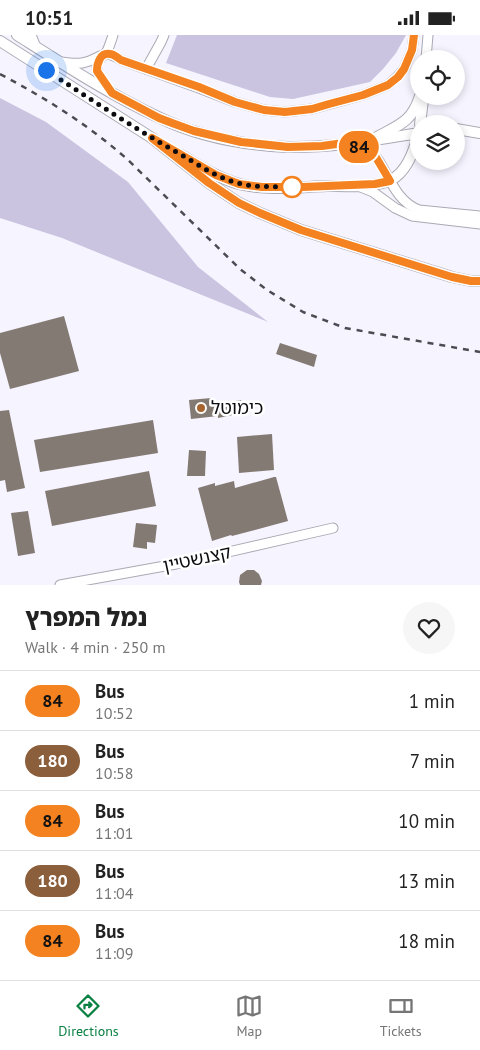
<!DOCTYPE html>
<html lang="en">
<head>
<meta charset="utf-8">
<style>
  :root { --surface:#fff; --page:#f6f6f6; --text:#222; --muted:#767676; --line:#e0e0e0; --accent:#0b8043 }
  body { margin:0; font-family:"PT Sans","Noto Sans Hebrew",sans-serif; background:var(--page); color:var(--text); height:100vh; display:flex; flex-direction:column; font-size:19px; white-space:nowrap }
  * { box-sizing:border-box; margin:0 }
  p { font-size:16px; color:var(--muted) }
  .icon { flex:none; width:28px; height:28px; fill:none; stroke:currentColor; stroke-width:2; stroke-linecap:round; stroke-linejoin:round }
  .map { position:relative; height:550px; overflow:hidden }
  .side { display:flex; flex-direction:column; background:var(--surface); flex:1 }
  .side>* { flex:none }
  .badge { padding:0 10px; border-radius:16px; font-size:18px; line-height:32px }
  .controls { position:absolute; left:410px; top:15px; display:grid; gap:10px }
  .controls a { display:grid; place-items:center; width:55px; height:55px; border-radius:50%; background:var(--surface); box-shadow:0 2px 8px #0003; font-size:25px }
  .you { position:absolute; width:25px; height:25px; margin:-12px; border:4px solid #fff; border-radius:50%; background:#1a73e8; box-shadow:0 0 0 8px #1a73e833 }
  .map>.badge { position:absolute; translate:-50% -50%; box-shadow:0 0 0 2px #fff }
  .round { display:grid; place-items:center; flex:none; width:52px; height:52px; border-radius:26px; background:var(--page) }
  .head { display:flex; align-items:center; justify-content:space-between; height:85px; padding:0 25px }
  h1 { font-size:24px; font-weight:800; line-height:38px }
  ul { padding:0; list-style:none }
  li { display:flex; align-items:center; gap:15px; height:60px; padding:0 25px; border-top:1px solid var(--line) }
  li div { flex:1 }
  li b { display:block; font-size:19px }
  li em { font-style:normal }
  li .badge { min-width:55px; font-weight:700; text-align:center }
  .status { display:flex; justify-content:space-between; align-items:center; height:35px; padding:0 25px; background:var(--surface); direction:ltr }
  .status svg { height:14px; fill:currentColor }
  .tabs { display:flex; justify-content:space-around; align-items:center; height:70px; border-top:1px solid var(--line); background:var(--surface); font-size:14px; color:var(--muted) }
  .tabs a { display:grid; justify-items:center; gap:2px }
  .tabs .current { color:var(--accent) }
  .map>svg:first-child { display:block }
</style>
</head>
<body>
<div class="status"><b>10:51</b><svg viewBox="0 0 49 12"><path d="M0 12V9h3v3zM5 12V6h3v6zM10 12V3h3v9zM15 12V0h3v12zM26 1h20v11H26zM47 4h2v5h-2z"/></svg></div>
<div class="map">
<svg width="480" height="550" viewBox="0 0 480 550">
  <rect width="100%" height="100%" fill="#f6f4ff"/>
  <g fill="#cac4e0">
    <path d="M177,0H406L396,18L383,34L370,47L293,64L270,62L166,28Z"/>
    <path d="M0,63L46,87L128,147L198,232L268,287L62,203L0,183Z"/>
  </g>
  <g fill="#847a74">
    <path d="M64,281L79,336L10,354L0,318V298Z"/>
    <path d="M280,308L317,320L314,332L276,319Z"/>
    <path d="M211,363V370L241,365L243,378L218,383V381L191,384L189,365Z"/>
    <path d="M9,375L25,453L7,457L5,445L0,446V376Z"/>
    <path d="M153,385L158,418L40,437L34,405Z"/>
    <path d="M272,399L274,435L239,438L237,402Z"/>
    <path d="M189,415L206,416L205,441H187Z"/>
    <path d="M149,436L156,471L52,491L45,456Z"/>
    <path d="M274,442H276L288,486L251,496L232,501L231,500L212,506L198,453L215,448V451L234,446L235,453Z"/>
    <path d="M28,476L35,518L18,521L11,478Z"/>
    <path d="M136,488L157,490L155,508L147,507V514L133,512Z"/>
    <path d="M247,535H254L259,539L262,546L261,550H240L239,547L240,540Z"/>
  </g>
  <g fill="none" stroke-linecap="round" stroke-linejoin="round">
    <defs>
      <g id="minor">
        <path d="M31,0L36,12"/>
        <path d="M426,24L428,0"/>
        <path d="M61,27C68,28 75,29 82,28C101,25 101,12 121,25L199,53L235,67L264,75L285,77L312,74L363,60L388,50L397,42L404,34L412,15L414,0"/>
        <path d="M146,34L161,7L164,0"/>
        <path d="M112,58C105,49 91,36 100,24C101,22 105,20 106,18C109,13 111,6 113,0"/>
        <path d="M348,109C355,111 362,112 368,115C375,119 379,126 383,133C392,149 400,168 419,175L480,181"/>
        <path d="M358,151L373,157L395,173L412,181L480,189"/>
        <path d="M60,550L176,529L333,493"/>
      </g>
      <g id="tertiary">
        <path d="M17,0C63,29 109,59 158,82C197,101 243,110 287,112C331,113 375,105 419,98"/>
        <path d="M0,6L152,103L209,148L239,168L260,178L301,195L452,242L471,246H480"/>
        <path d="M420,89L423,65"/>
        <path d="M456,94L480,98"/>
        <path d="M377,102C399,90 412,87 420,61"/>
        <path d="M181,120C199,131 218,143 239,149C267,156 298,152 327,151C345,151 375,153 391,145C408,136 415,114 419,96"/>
      </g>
    </defs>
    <use href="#minor" stroke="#aba9b3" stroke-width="11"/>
    <use href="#tertiary" stroke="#aba9b3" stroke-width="12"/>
    <use href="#minor" stroke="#fff" stroke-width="9"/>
    <use href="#tertiary" stroke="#fff" stroke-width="10"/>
    <path stroke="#4c4b51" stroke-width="2.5" stroke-dasharray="6 6" stroke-linecap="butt" d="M0,39C47,64 87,89 127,124L240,234L267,255L303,277L345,293L480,317"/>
  </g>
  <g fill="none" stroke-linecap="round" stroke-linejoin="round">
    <defs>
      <path id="line" d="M414,0L412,15L404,34L398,42L388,50L363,60L329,69L312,74L285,77L264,75L235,67L199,52L121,25C118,23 114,19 110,19C100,17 97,29 97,36L112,58L159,83L172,88L194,96L241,107L288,112L322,111L344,108L359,112L366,114L374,119L390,146L375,149L303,152H262L239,149L216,140L152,103L209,148L239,168L260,178L301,195L452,242L471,246H480"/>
    </defs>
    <use href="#line" stroke="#fff" stroke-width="11"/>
    <use href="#line" stroke="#f58220" stroke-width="8"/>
    <path stroke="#0c0b0f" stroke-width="5" stroke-dasharray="0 9" d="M46,35C90,64 134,93 180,119C199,130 217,143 238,148C256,153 274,151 292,152"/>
  </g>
  <circle fill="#fff" stroke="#f58220" stroke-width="2.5" cx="292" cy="152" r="10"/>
  <circle fill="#a66430" stroke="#fff" stroke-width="2" cx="201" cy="373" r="5"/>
  <g text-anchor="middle" stroke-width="5" stroke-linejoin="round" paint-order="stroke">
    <g font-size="18" fill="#0c0b0f" stroke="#fff" text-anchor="start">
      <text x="211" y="379">כימוטל</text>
    </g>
    <g font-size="18" fill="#0c0b0f" stroke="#fff">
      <text transform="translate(197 524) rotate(-12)" y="6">קצנשטיין</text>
    </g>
  </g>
</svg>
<div class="controls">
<a><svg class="icon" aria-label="locate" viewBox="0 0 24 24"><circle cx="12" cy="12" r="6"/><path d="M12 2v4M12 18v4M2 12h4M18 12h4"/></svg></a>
<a><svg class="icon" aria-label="layers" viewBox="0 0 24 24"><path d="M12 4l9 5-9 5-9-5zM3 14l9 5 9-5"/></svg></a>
</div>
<div class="you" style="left:46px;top:35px"></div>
<b class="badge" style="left:359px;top:112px;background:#f58220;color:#111">84</b>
</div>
<section class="side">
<div class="head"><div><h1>נמל המפרץ</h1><p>Walk · 4 min · 250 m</p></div><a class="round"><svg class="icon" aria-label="heart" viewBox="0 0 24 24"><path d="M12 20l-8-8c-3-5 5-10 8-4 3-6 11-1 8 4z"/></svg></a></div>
<ul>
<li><span class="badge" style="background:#f58220;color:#111">84</span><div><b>Bus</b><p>10:52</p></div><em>1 min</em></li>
<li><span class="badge" style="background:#8b5e3c;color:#fff">180</span><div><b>Bus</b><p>10:58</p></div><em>7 min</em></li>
<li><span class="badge" style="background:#f58220;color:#111">84</span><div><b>Bus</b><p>11:01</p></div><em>10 min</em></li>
<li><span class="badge" style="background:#8b5e3c;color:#fff">180</span><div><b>Bus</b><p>11:04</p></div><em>13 min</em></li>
<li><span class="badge" style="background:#f58220;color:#111">84</span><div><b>Bus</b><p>11:09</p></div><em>18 min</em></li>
</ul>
</section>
<nav class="tabs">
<a class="current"><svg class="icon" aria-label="directions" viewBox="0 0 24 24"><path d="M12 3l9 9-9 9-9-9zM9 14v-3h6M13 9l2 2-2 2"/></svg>Directions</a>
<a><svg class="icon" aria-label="map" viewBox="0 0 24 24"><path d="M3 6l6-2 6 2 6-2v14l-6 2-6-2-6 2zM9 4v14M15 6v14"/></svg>Map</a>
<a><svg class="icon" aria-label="tickets" viewBox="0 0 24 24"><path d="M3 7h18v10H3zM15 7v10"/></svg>Tickets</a>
</nav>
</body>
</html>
